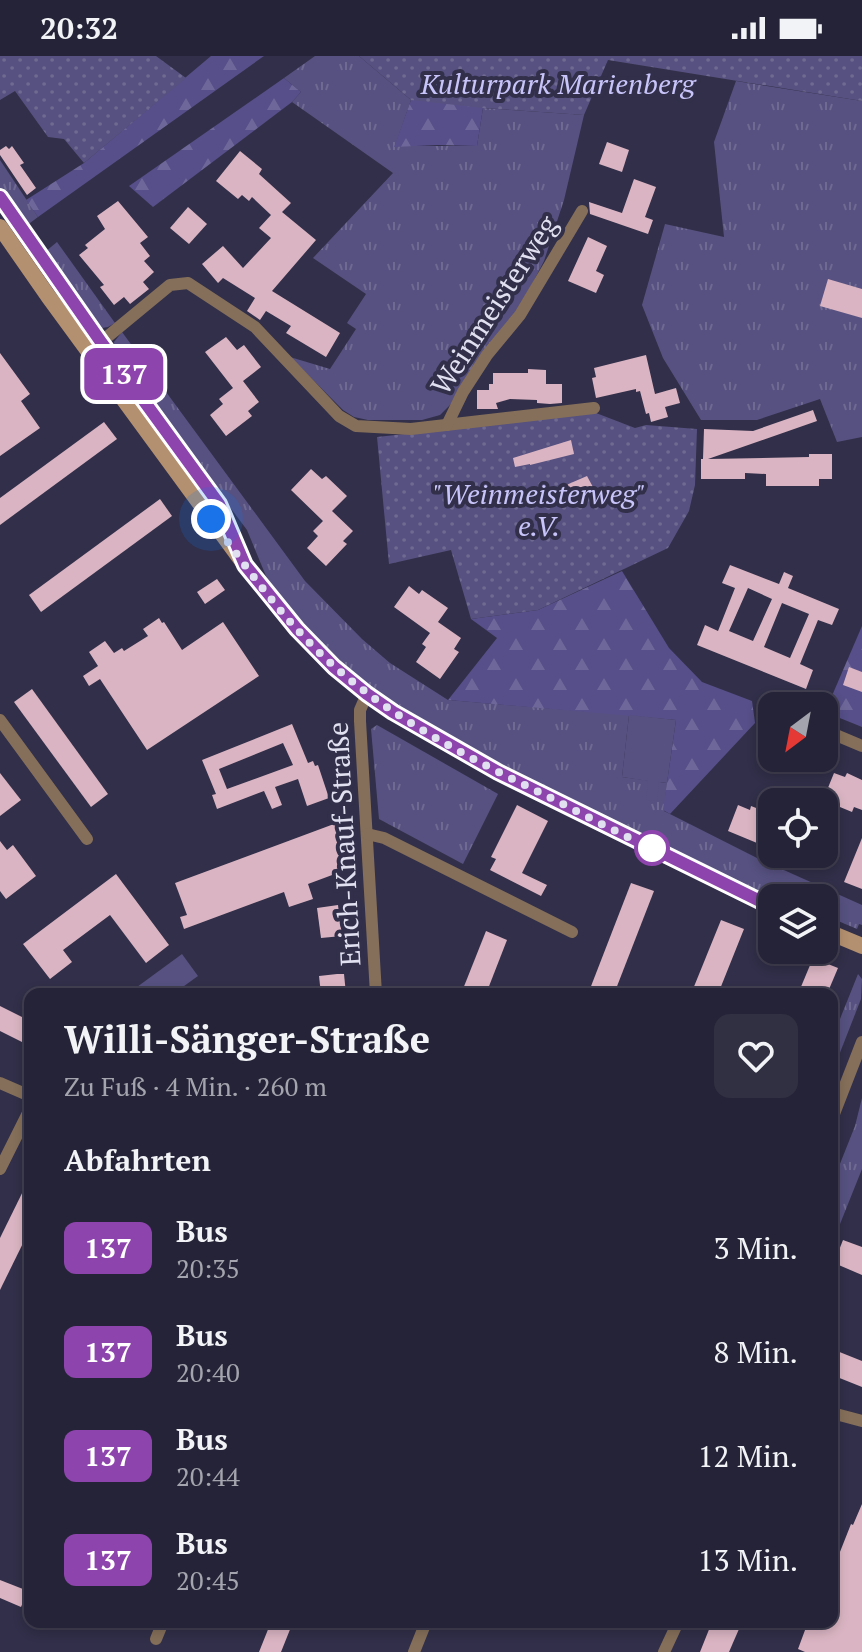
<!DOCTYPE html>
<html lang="de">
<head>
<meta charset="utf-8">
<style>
  :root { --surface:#252337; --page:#312f42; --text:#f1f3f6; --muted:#a3a4ad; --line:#424052 }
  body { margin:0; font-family:"PT Serif",serif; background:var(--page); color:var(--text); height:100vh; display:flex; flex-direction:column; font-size:30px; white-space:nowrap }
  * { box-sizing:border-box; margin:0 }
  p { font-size:26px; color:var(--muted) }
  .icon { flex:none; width:44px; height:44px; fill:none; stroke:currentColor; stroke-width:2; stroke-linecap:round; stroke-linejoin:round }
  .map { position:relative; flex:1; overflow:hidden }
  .drawer { position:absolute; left:24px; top:932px; width:814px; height:640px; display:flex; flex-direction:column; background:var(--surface); border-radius:16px; box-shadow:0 4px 12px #0003,0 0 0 2px var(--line) }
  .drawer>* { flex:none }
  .badge { padding:0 16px; border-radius:12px; font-size:28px; line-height:52px }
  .needle { width:52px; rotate:212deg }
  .fabs { position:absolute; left:758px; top:636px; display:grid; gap:16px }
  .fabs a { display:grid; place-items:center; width:80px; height:80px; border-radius:16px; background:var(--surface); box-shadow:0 4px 12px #0003,0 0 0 2px var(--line); font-size:40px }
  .you { position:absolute; width:40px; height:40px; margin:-20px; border:6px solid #fff; border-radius:50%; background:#1a73e8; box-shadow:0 0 0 12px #1a73e833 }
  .map>.badge { position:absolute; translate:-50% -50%; box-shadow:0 0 0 4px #fff }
  h2 { padding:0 40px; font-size:30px; line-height:72px }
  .round { display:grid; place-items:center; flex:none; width:84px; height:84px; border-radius:16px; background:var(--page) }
  .head { display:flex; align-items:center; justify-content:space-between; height:136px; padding:0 40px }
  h1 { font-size:38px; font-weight:800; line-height:60px }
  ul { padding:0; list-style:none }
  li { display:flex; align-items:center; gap:24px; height:104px; padding:0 40px }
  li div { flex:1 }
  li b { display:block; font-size:30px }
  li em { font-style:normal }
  li .badge { min-width:88px; font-weight:700; text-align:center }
  .status { display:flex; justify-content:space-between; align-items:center; height:56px; padding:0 40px; background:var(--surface); direction:ltr }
  .status svg { height:22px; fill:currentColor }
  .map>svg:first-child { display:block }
</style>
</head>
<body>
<div class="status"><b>20:32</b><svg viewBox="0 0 49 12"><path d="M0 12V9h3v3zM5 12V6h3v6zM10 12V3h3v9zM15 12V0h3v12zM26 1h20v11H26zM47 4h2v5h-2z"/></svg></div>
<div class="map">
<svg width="862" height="1596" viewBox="0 0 862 1596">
  <defs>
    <pattern id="grass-tufts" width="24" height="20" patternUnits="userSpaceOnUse" patternTransform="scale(2)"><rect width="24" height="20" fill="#565180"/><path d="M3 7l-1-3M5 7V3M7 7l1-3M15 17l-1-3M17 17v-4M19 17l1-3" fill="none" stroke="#6e6a92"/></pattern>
    <pattern id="forest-firs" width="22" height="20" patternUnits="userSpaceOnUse" patternTransform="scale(2)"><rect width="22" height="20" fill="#564f89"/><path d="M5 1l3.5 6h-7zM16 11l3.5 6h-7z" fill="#6e689a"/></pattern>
    <pattern id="park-dots" width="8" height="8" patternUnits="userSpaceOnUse" patternTransform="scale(2)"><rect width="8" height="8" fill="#565180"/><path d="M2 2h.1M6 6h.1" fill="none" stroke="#6e6a92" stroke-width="1.8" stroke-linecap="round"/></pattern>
  </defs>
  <rect width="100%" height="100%" fill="#312f49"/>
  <g fill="url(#grass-tufts)">
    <path d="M315,0H359L411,44L395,90H477L483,52L584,59L564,144L544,205L518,255L454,345L440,359L422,364H368L354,361L343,354L290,301L330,313L356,273L347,267L366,238L313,202L393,117L292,46L301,36L284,22Z"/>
    <path d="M736,25L862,45V381L837,386L820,343L757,364H701L663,302L642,249L665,168L724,181L714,86Z"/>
    <path d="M0,104L38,161L26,170L0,132Z"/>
    <path d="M57,186L115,267L108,271L102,272L96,268L45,196Z"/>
    <path d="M122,276L305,525L362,583L390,607L448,644L629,659L622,721L667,727L664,755L759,803L862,849V869L859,868L857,873L824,859V842H775L725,820L532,725L451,681L400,652L352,617L320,589L298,564L266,520L247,474L115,297L114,286Z"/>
    <path d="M377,669L498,738L463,808L379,763L371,673Z"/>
    <path d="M858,918L862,923L861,943L832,1017V983Z"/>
    <path d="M862,1042V1113L832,1188V1128L855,1070Z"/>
  </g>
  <g fill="url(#forest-firs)">
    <path d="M211,0H264L38,161L26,144L84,107Z"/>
    <path d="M415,15L484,23L483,52L477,90L438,89L394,91L411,44Z"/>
    <path d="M284,22L301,36L292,46L153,151L129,130Z"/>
    <path d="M622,515L669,592L702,626L752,645L755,667L670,758L663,754L676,664L448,644L497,582L471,563L538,554Z"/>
    <path d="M862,570V671L825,656Z"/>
  </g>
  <g fill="url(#park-dots)">
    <path d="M0,0H156L186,22L84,107L64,83L48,81L15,35L0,44Z"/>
    <path d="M359,0H862V45L608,4L584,59L483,52L411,44Z"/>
    <path d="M596,357L635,372L646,369L697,373L695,429L689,455L668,492L538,554L471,563L451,494L389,508L377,381Z"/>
  </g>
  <g fill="#565180">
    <path d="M629,659L676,664L667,727L659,726L657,745L646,744L648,725L622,721Z"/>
    <path d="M182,898L198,920L173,938H142L137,931Z"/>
  </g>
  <g fill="#dab4c2" fill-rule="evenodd">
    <path d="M607,86L629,94L622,116L599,108Z"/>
    <path d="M6,90L9,93L12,90L24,107L20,109L36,132L27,139L0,99V94Z"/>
    <path d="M240,95L262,113L259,118L291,147L282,156L316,184L272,235L340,277L326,301L286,277L291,270L266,255L260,264L247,255L255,242L223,222L218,227L202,208L223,190L243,212L271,182L259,172L271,159L252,141L249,145L242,139L238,143L216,125Z"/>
    <path d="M634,123L656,131L645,161L653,164L648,178L590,158L589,146L622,157Z"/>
    <path d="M118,145L148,181L140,187L150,200L144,205L154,216L143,226L149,233L130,248L124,241L114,249L100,231L104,229L79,199L88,192L85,189L105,173L97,160Z"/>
    <path d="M188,151L207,168L189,188L170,172Z"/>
    <path d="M588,181L607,190L596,215L604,219L596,237L568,225Z"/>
    <path d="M828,223L862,233V262L820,250Z"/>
    <path d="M226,281L237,294L244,289L261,311L243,325L259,346L248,355L252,360L226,380L210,359L223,348L219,343L233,332L205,296Z"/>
    <path d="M0,297L30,338L21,345L40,372L0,400Z"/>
    <path d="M646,299L655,338L676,332L680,347L665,351L668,361L651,366L649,357L646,358L640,335L636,336V333L596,342L592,322L596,321L594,312Z"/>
    <path d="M528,313L546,314V328H562V347L550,348L537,347V344L510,343L496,347L498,353H477V334H489V328H493V317H528Z"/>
    <path d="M813,354L817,365L708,403L809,401V398H832V423H819V430H766V418L745,417V423H701V403H703L704,373L753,375Z"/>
    <path d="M104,366L117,383L0,469V442Z"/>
    <path d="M571,384L574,398L530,409V408L515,411L513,402Z"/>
    <path d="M311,413L322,423L326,420L347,440L332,455L353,475L343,485L347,488L326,510L307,492L318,480L313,475L323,465L291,434Z"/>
    <path d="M587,420L594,433L562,446L557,433Z"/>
    <path d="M160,443L172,460L41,556L29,539Z"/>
    <path d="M730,509L779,528L784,516L793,520L788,532L839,553L832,569L818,564L800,608L813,614L806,633L697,589L705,569L718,575L735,532L722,527ZM748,532L772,543L753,585L729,575ZM782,547L809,558L790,602L764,591Z"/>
    <path d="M217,523L225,534L205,548L197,536Z"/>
    <path d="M409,530L419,538L422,534L448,552L438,566L461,582L454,593L459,596L440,623L416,606L426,591L422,588L430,577L394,551Z"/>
    <path d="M159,562L162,567L164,566L182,594L223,566L259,620L147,694L100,623L89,630L83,620L98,610L89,596L105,585L114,597L122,592L124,595L148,580L143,573Z"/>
    <path d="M849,611L862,616V636L843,629Z"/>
    <path d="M32,633L108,738L91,751L14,646Z"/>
    <path d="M292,668L308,707L313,705L315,710L318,709L329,742L307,750L298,723L275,731L282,749L272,753L264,735L217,753L212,739L216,738L202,704ZM283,687L293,709L227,733L219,713Z"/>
    <path d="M0,717L21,744L0,760Z"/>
    <path d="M834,717L845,721L847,717L862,724V754L854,751L852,756L823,744Z"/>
    <path d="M517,749L548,765L522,817L547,829L541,840L490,814L496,803L491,801Z"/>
    <path d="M738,749L750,754L751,750L772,758V787L759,782L757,787L728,775Z"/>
    <path d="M342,765L347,778L340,781L351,812L308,828L313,843L289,851L284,836L184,873L180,861L187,859L175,827Z"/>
    <path d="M862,782V833L844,826Z"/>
    <path d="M0,785L7,794L13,789L36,820L6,843L0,835Z"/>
    <path d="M116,818L169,889L146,907L110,859L63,894L72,906L50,923L23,888Z"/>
    <path d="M631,827L654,835L614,938H588Z"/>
    <path d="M338,849L342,880L321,882L317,852Z"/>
    <path d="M721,864L744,873L718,938H691Z"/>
    <path d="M486,875L507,884L486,938H461Z"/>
    <path d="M813,902L838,912L827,938H798Z"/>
    <path d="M337,918H344L346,938H321L319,920Z"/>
    <path d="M0,950L30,965V990L0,975Z"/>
    <path d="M30,1121V1173L0,1234V1182Z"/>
    <path d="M843,1184L862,1191V1219L834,1207Z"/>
    <path d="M832,1293L862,1305V1331L832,1319Z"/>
    <path d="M862,1448V1596H805L798,1593L808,1566H832V1504L836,1506L851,1468L853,1469Z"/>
    <path d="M0,1524L28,1535L21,1551L0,1542Z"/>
    <path d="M271,1566H293L281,1596H259Z"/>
    <path d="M712,1566H742L729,1596H700Z"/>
  </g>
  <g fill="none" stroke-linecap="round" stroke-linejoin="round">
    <g stroke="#856f5a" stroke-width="12">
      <path d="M101,286L170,229L188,227L255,271L339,360L356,370L411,373L594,352"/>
      <path d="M447,369L463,336L487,299L520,259L582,155"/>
      <path d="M367,638L360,654V665L376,938"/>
      <path d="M765,650L772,653"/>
      <path d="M0,664L87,783"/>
      <path d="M824,674L862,690"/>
      <path d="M367,778L384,782L572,876"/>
      <path d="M0,1027L30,1040"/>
      <path d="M832,1063L862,986"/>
      <path d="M0,1113L30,1053"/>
      <path d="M832,1357L862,1365"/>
      <path d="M156,1583L163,1566"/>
      <path d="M414,1596L426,1566"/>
      <path d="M664,1596L678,1566"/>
    </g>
    <g stroke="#b3906f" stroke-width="16">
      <path d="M0,141L40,200L219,448L233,482"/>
      <path d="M0,171L48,240L245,509L297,573L334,611L367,638L393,656L498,716L772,851"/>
      <path d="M824,874L862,890"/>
    </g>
  </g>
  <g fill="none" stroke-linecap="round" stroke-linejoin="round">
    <defs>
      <path id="line" d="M0,141L101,286L219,448L245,509L297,573L334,611L367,638L393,656L498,716L772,851"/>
    </defs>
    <use href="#line" stroke="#fff" stroke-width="18"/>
    <use href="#line" stroke="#8e44ad" stroke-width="12"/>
    <path stroke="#e0e0f1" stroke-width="8" stroke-dasharray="0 14.4" d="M211,463C249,515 287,569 336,612C397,665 471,703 543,738C579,756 615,776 652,792"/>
  </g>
  <circle fill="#fff" stroke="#8e44ad" stroke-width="4" cx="652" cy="792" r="16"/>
  <g text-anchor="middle" stroke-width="8" stroke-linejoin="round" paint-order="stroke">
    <g font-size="28" font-style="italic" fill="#c8c4f9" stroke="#312f49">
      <text x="558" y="38">Kulturpark Marienberg</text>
      <text x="539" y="448">"Weinmeisterweg"<tspan x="539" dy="32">e.V.</tspan></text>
    </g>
    <g font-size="28" fill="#e0e0f1" stroke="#312f49">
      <text transform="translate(494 249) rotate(-57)" y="10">Weinmeisterweg</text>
      <text transform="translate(344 788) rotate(-93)" y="10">Erich-Knauf-Straße</text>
    </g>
  </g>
</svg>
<div class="fabs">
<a><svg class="needle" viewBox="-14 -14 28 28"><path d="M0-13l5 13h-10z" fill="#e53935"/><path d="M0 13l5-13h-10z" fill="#a3a4ad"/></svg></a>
<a><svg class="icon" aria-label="locate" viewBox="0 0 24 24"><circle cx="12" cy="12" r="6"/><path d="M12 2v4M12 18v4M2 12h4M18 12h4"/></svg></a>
<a><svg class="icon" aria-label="layers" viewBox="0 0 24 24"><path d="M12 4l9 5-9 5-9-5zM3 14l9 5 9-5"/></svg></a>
</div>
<div class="you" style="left:211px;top:463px"></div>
<b class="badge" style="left:124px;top:318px;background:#8e44ad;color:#fff">137</b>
<section class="drawer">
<div class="head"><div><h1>Willi-Sänger-Straße</h1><p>Zu Fuß · 4 Min. · 260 m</p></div><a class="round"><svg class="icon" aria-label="heart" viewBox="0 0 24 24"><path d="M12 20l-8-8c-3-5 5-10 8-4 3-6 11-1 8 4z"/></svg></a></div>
<h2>Abfahrten</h2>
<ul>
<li><span class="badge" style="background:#8e44ad;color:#fff">137</span><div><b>Bus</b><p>20:35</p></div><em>3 Min.</em></li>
<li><span class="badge" style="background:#8e44ad;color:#fff">137</span><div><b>Bus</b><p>20:40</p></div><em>8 Min.</em></li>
<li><span class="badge" style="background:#8e44ad;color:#fff">137</span><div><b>Bus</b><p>20:44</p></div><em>12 Min.</em></li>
<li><span class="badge" style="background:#8e44ad;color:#fff">137</span><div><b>Bus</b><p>20:45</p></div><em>13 Min.</em></li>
</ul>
</section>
</div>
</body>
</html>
